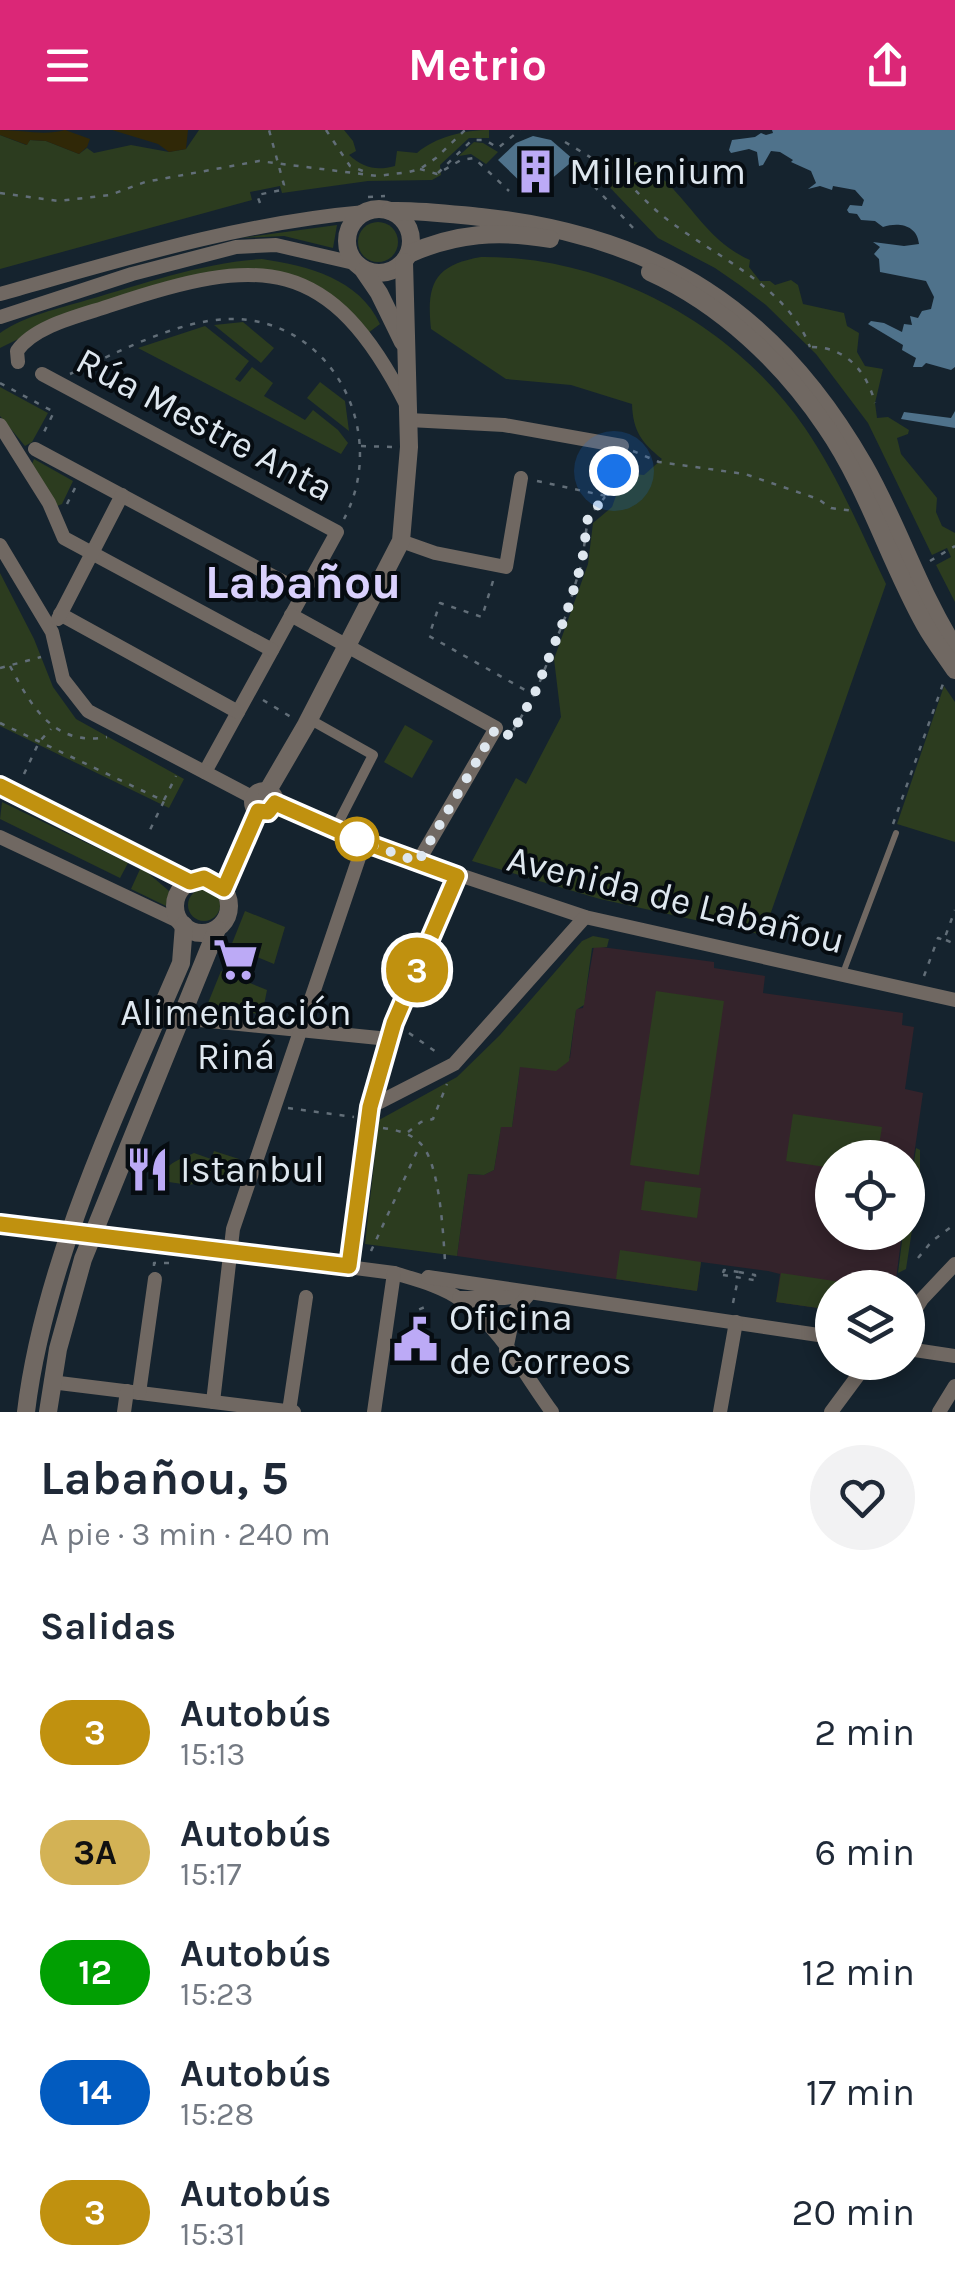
<!DOCTYPE html>
<html lang="es">
<head>
<meta charset="utf-8">
<style>
  :root { --surface:#fff; --page:#f2f2f3; --text:#1f2937; --muted:#747a83; --accent:#db2777 }
  body { margin:0; font-family:Karla,sans-serif; background:var(--page); color:var(--text); height:100vh; display:flex; flex-direction:column; font-size:38px; white-space:nowrap }
  * { box-sizing:border-box; margin:0 }
  p { font-size:32px; color:var(--muted) }
  .icon { flex:none; width:55px; height:55px; fill:none; stroke:currentColor; stroke-width:2; stroke-linecap:round; stroke-linejoin:round }
  .map { position:relative; height:1282px; overflow:hidden }
  .sheet { display:flex; flex-direction:column; background:var(--surface); flex:1 }
  .sheet>* { flex:none }
  .badge { padding:0 20px; border-radius:32px; font-size:35px; line-height:65px }
  .buttons { position:absolute; left:815px; top:1010px; display:grid; gap:20px }
  .buttons a { display:grid; place-items:center; width:110px; height:110px; border-radius:50%; background:var(--surface); box-shadow:0 5px 15px #0003; font-size:50px }
  .you { position:absolute; width:50px; height:50px; margin:-25px; border:8px solid #fff; border-radius:50%; background:#1a73e8; box-shadow:0 0 0 15px #1a73e833 }
  .map>.badge { position:absolute; translate:-50% -50%; box-shadow:0 0 0 5px #fff }
  h2 { padding:0 40px; font-size:38px; line-height:90px }
  .round { display:grid; place-items:center; flex:none; width:105px; height:105px; border-radius:52px; background:var(--page) }
  .summary { display:flex; align-items:center; justify-content:space-between; height:170px; padding:0 40px }
  h1 { font-size:48px; font-weight:700; line-height:75px }
  ul { padding:0; list-style:none }
  li { display:flex; align-items:center; gap:30px; height:120px; padding:0 40px }
  li div { flex:1 }
  li b { display:block; font-size:38px }
  li em { font-style:normal }
  li .badge { min-width:110px; font-weight:700; text-align:center }
  header { display:flex; justify-content:space-between; align-items:center; height:130px; padding:0 40px; background:var(--accent); color:#fff; font-size:45px; font-weight:700 }
  .map>svg:first-child { display:block }
</style>
</head>
<body>
<header><svg class="icon" aria-label="menu" viewBox="0 0 24 24"><path d="M4 6h16M4 12h16M4 18h16"/></svg>Metrio<svg class="icon" aria-label="share" viewBox="0 0 24 24"><path d="M12 15V3M7 8l5-5 5 5M5 13v7h14v-7"/></svg></header>
<div class="map">
<svg width="955" height="1282" viewBox="0 0 955 1282">
  <rect width="100%" height="100%" fill="#15232e"/>
  <path fill="#34232b" d="M594,816L714,832V838L765,846L763,863L903,883L902,895L914,897L905,959L923,963L908,1067V1028H832V1102L902,1103L895,1157L832,1158V1180L776,1172L780,1144L768,1141L701,1132L697,1161L457,1126L468,1044L484,1045L494,1040L501,996L512,997L520,937L570,928L576,879L583,878Z"/>
  <g fill="#2c3c1f">
    <path d="M199,0H344L353,11L356,21L349,25C364,38 376,41 395,36L397,21L417,23C435,7 465,0 489,0V8H469L440,35L441,45L432,50L368,51L282,63L280,56L250,62L252,70L0,139V5L26,15L30,10L46,11L79,24L87,18L94,23L131,15L169,22L186,19Z"/>
    <path d="M474,12L483,13L498,22L486,34L471,24L459,26L451,33Z"/>
    <path d="M612,29C627,30 644,30 651,45L661,47C693,76 709,112 750,130L749,137L760,151H770L775,155L791,150L798,155L803,174L844,183L847,196L859,203L857,222L865,236L883,239L875,273L877,288L888,287L909,300L908,304L897,308L901,324L937,368L936,382L942,396L955,403V472L936,435L951,427L947,418L932,425L868,293L816,224L766,175L741,156L715,138L658,108L598,45Z"/>
    <circle cx="378" cy="112" r="20"/>
    <path d="M337,95L333,118L284,106L241,108Z"/>
    <path d="M481,127C608,126 733,194 805,298C838,346 861,402 886,454L763,805L600,769L472,731L516,648L526,654L561,587L554,529L588,434L593,393L612,377L624,343L644,345L662,329C641,312 633,301 632,274L571,255L506,249L431,199C426,153 435,135 481,127Z"/>
    <path d="M262,129C309,136 359,149 380,194L368,203C304,118 233,136 144,163C120,170 94,176 70,185C46,194 23,207 0,218V203C26,185 58,179 87,170C143,154 204,132 262,129Z"/>
    <path d="M243,192L274,218L261,233L214,195Z"/>
    <path d="M205,196L249,231L235,249L240,252L252,237L273,253L264,266L305,290L313,280L338,300L348,313L341,324L138,218Z"/>
    <path d="M320,252L345,271L349,301L307,268Z"/>
    <path d="M0,257L48,283L32,312L25,316L0,286Z"/>
    <path d="M34,329L73,351L62,374L57,376L32,334Z"/>
    <path d="M0,443L34,509L53,557L76,589L184,649L169,678L0,596Z"/>
    <path d="M944,556L955,572V712L897,694Z"/>
    <path d="M405,595L433,611L412,648L384,632Z"/>
    <path d="M2,672L128,733L120,748L0,689Z"/>
    <path d="M141,737L169,761L166,776L131,759Z"/>
    <circle cx="204" cy="775" r="16"/>
    <path d="M245,781L285,797L274,834L231,816Z"/>
    <path d="M593,806L609,809L607,817L592,818L584,875L576,880L569,931L556,941L520,937L512,997H501L494,1040L484,1045L468,1044L457,1126L365,1114L379,990L457,947L500,905L582,811Z"/>
    <path d="M221,841L267,860L262,885L208,873Z"/>
    <path d="M656,861L724,871L699,1045L630,1035Z"/>
    <path d="M793,984L882,997L877,1027L832,1028V1038L786,1031Z"/>
    <path d="M916,1018L920,1020V1048L906,1139L898,1143L903,1103L908,1102V1075Z"/>
    <path d="M214,1021L239,1029L233,1046L189,1055L162,1051C165,1033 176,1031 194,1023L211,1029Z"/>
    <path d="M645,1051L701,1058L697,1088L641,1080Z"/>
    <path d="M620,1120L701,1132L697,1161L616,1149Z"/>
    <path d="M781,1143L861,1155L870,1157L832,1158V1180L776,1172Z"/>
  </g>
  <g fill="#302807">
    <path d="M0,0C23,0 44,6 65,0L90,9L87,17L79,24L46,11L30,10L27,15L0,5Z"/>
    <path d="M112,0H188L186,19L169,22L158,14Z"/>
  </g>
  <g fill="#4f728b">
    <path d="M772,0H955V237L951,240L926,233L922,237H913L916,228L902,220L903,215L868,194L871,191L884,193L902,202L904,194L912,195L910,186L918,188L922,181L931,179L934,167L926,151L880,142L879,129L874,124L880,117L873,112L904,116L919,114C917,95 899,92 883,97L875,91L861,90L857,84L849,83L847,80L850,75L862,76L864,70L855,60L833,56L832,60L820,56L808,59L816,53L811,41L791,32L793,30L780,22L771,21L763,35L759,36L757,22L749,19L731,23L729,20L732,10L755,7L761,3L766,5L773,3Z"/>
    <path d="M533,6L551,10L574,30L538,60L528,59L498,30L516,13Z"/>
    <path d="M955,281V298L901,289L904,282L951,288Z"/>
  </g>
  <g fill="none" stroke-linecap="round" stroke-linejoin="round">
    <g stroke="#626e78" stroke-width="2.5" stroke-dasharray="5 8" stroke-linecap="butt">
      <path d="M326,0L350,36L368,43"/>
      <path d="M565,12L595,30L588,39L592,54L635,100"/>
      <path d="M595,30L608,34C630,53 648,76 672,93C720,129 787,157 810,217"/>
      <path d="M420,39L437,44L461,30L474,28L509,61"/>
      <path d="M438,43L472,10H485L498,18L520,0"/>
      <path d="M0,63L59,71L110,65L145,52L259,31L377,46L409,42L420,39L436,28L465,0"/>
      <path d="M368,67L385,66"/>
      <path d="M260,73L257,65L282,60L284,55L269,0"/>
      <path d="M812,217C846,217 867,242 875,273"/>
      <path d="M70,244C116,223 178,190 229,189C332,187 390,302 344,389"/>
      <path d="M0,253L54,282L43,304"/>
      <path d="M361,316L393,317"/>
      <path d="M633,321L659,332L745,344L818,369L831,378L854,381"/>
      <path d="M537,351L606,366L617,331"/>
      <path d="M67,374L75,358"/>
      <path d="M930,431L955,416"/>
      <path d="M493,451L482,487L440,473L429,506L534,565L510,606L508,605"/>
      <path d="M10,536C31,576 54,617 107,607"/>
      <path d="M0,538L41,527"/>
      <path d="M535,564L566,485L582,432L588,387L605,367"/>
      <path d="M263,570L291,587"/>
      <path d="M0,593L164,671L148,704"/>
      <path d="M24,644L39,612L51,599"/>
      <path d="M164,670L176,646"/>
      <path d="M893,694L944,551"/>
      <path d="M946,810L955,814"/>
      <path d="M924,846L938,808L944,810L955,780"/>
      <path d="M409,903L439,924"/>
      <path d="M288,978L354,987"/>
      <path d="M383,998C397,1000 410,1003 420,1013C440,1032 443,1103 445,1131"/>
      <path d="M408,1002L421,992L433,989L447,954"/>
      <path d="M371,1121L420,1015"/>
      <path d="M918,1128L932,1111L955,1094"/>
      <path d="M154,1136V1133H173L174,1130"/>
      <path d="M739,1142L755,1145V1149"/>
      <path d="M723,1143L724,1140L739,1142V1139"/>
      <path d="M723,1145L754,1150"/>
      <path d="M733,1173L738,1149"/>
      <path d="M412,1189L415,1181L425,1177"/>
    </g>
    <path stroke="#706862" stroke-width="6" d="M843,843L896,703"/>
    <path stroke="#706862" stroke-width="10" d="M309,589L373,625L335,699"/>
    <g stroke="#706862" stroke-width="14">
      <path d="M0,164C121,130 239,93 365,82"/>
      <path d="M0,187L132,144L236,117L276,115L354,133"/>
      <path d="M18,232L17,221C35,195 83,185 112,175C261,125 330,124 407,276"/>
      <path d="M42,244L337,402L205,642"/>
      <path d="M409,290L504,295L622,316"/>
      <path d="M0,295L49,373L64,408L272,520"/>
      <path d="M35,319L304,463"/>
      <path d="M401,411L435,423L506,437L521,348"/>
      <path d="M0,415L52,502L63,549L88,581L254,668"/>
      <path d="M60,484L238,582"/>
      <path d="M291,485L496,598L418,732"/>
      <path d="M58,489L122,365"/>
      <path d="M0,656L189,752"/>
      <path d="M275,673L364,713L585,787L955,870"/>
      <path d="M0,707L180,792"/>
      <path d="M180,888L389,909"/>
      <path d="M370,977L454,934L585,787"/>
      <path d="M0,1094L71,1102"/>
      <path d="M93,1104L394,1143C417,1150 442,1156 461,1170C499,1196 525,1245 552,1282"/>
      <path d="M349,1136L370,977L395,893L457,746"/>
      <path d="M428,1147L832,1207"/>
      <path d="M459,1168H504L526,1165"/>
      <path d="M908,1191L922,1169L955,1134"/>
      <path d="M908,1219L955,1226"/>
      <path d="M506,1220L514,1182L529,1164"/>
      <path d="M51,1252L294,1282"/>
      <path d="M139,1263L155,1149"/>
      <path d="M213,1272L233,1099L364,713"/>
      <path d="M289,1281L306,1167"/>
      <path d="M124,1282L127,1261"/>
      <path d="M374,1282L394,1143"/>
      <path d="M720,1282L736,1192"/>
      <path d="M831,1282L868,1232"/>
      <path d="M939,1282L955,1256"/>
    </g>
    <g stroke="#706862" stroke-width="18">
      <circle cx="379" cy="111" r="32"/>
      <path d="M390,81C420,80 450,84 481,87C658,106 775,180 864,335C898,394 918,460 955,518"/>
      <path d="M409,124C456,103 499,100 550,109"/>
      <path d="M364,141L379,163L403,212"/>
      <path d="M650,142C721,174 783,233 826,297C868,358 889,431 925,495C934,511 945,525 955,540"/>
      <circle cx="264" cy="672" r="11"/>
      <path d="M267,662L306,595L401,411L409,317L404,132"/>
      <circle cx="202" cy="776" r="27"/>
      <path d="M224,759L258,681"/>
      <path d="M26,1282C44,1131 121,973 181,833L184,795"/>
      <path d="M48,1282L58,1219L83,1129L217,799"/>
    </g>
  </g>
  <g fill="none" stroke-linecap="round" stroke-linejoin="round">
    <defs>
      <path id="line" d="M0,656L190,752L204,748L224,759L258,681L268,682L275,673L364,712L457,746L394,893L370,977L349,1136L0,1094"/>
    </defs>
    <use href="#line" stroke="#fff" stroke-width="22"/>
    <use href="#line" stroke="#c0910f" stroke-width="15"/>
    <path stroke="#dee7ef" stroke-width="10" stroke-dasharray="0 18" d="M357,709L418,732L496,598L510,606L534,565L566,485L582,432L588,387L606,366L614,341"/>
  </g>
  <defs>
    <symbol id="building-bare" viewBox="-9 -9 18 18"><path d="M-4-6H4V6H1V3H-1V6H-4ZM-2.5-4.3h1.7v1.8h-1.7ZM.8-4.3h1.7v1.8H.8ZM-2.5-1h1.7V.8h-1.7ZM.8-1h1.7V.8H.8Z" fill="#bcaaf6" stroke="#060c11" stroke-width="2.5" paint-order="stroke"/></symbol>
    <symbol id="supermarket-bare" viewBox="-9 -9 18 18"><path d="M-6-5.5h2.5l.6 2H6L4.5 2H-2.5L-4.4-4H-6ZM-1.5 3.2a1.3 1.3 0 1 0 .1 0ZM3 3.2a1.3 1.3 0 1 0 .1 0Z" fill="#bcaaf6" stroke="#060c11" stroke-width="2.5" paint-order="stroke"/></symbol>
    <symbol id="restaurant-bare" viewBox="-9 -9 18 18"><path d="M-5-6h1v4h1v-4h1v4h1v-4h1v5L-1.5 .5V6h-2V.5L-5-1ZM5-6V6H3V1.5H1.5Q1.5-4 5-6Z" fill="#bcaaf6" stroke="#060c11" stroke-width="2.5" paint-order="stroke"/></symbol>
    <symbol id="civic-bare" viewBox="-9 -9 18 18"><path d="M-.6-6.5H3V-4.5H.6V-3L4-1V1h2V6H-6V1h2V-1L-.6-3ZM-1.2 2.5V6h2.4V2.5Z" fill="#bcaaf6" stroke="#060c11" stroke-width="2.5" paint-order="stroke"/></symbol>
  </defs>
  <g fill-rule="evenodd">
    <use href="#building-bare" x="504" y="10" width="63" height="63"/>
    <use href="#supermarket-bare" x="204" y="798" width="63" height="63"/>
    <use href="#restaurant-bare" x="116" y="1008" width="63" height="63"/>
    <use href="#civic-bare" x="384" y="1178" width="63" height="63"/>
  </g>
  <circle fill="#fff" stroke="#c0910f" stroke-width="5" cx="357" cy="709" r="20"/>
  <g text-anchor="middle" stroke-width="8" stroke-linejoin="round" paint-order="stroke">
    <g font-size="38" fill="#dee7ef" stroke="#060c11" text-anchor="start">
      <text x="569" y="54">Millenium</text>
      <text x="236" y="895" text-anchor="middle">Alimentación<tspan x="236" dy="44">Riná</tspan></text>
      <text x="180" y="1052">Istanbul</text>
      <text x="449" y="1200">Oficina<tspan x="449" dy="44">de Correos</tspan></text>
    </g>
    <g font-size="38" fill="#dee7ef" stroke="#060c11">
      <text transform="translate(205 294) rotate(28)" y="13">Rúa Mestre Anta</text>
      <text transform="translate(676 769) rotate(14)" y="13">Avenida de Labañou</text>
    </g>
    <g font-size="48" font-weight="bold" fill="#dad1fd" stroke="#060c11">
      <text x="303" y="468">Labañou</text>
    </g>
  </g>
</svg>
<div class="buttons">
<a><svg class="icon" aria-label="locate" viewBox="0 0 24 24"><circle cx="12" cy="12" r="6"/><path d="M12 2v4M12 18v4M2 12h4M18 12h4"/></svg></a>
<a><svg class="icon" aria-label="layers" viewBox="0 0 24 24"><path d="M12 4l9 5-9 5-9-5zM3 14l9 5 9-5"/></svg></a>
</div>
<div class="you" style="left:614px;top:341px"></div>
<b class="badge" style="left:417px;top:840px;background:#c0910f;color:#fff">3</b>
</div>
<section class="sheet">
<div class="summary"><div><h1>Labañou, 5</h1><p>A pie · 3 min · 240 m</p></div><a class="round"><svg class="icon" aria-label="heart" viewBox="0 0 24 24"><path d="M12 20l-8-8c-3-5 5-10 8-4 3-6 11-1 8 4z"/></svg></a></div>
<h2>Salidas</h2>
<ul>
<li><span class="badge" style="background:#c0910f;color:#fff">3</span><div><b>Autobús</b><p>15:13</p></div><em>2 min</em></li>
<li><span class="badge" style="background:#d3b255;color:#111">3A</span><div><b>Autobús</b><p>15:17</p></div><em>6 min</em></li>
<li><span class="badge" style="background:#019f02;color:#fff">12</span><div><b>Autobús</b><p>15:23</p></div><em>12 min</em></li>
<li><span class="badge" style="background:#025bbf;color:#fff">14</span><div><b>Autobús</b><p>15:28</p></div><em>17 min</em></li>
<li><span class="badge" style="background:#c0910f;color:#fff">3</span><div><b>Autobús</b><p>15:31</p></div><em>20 min</em></li>
</ul>
</section>
</body>
</html>
